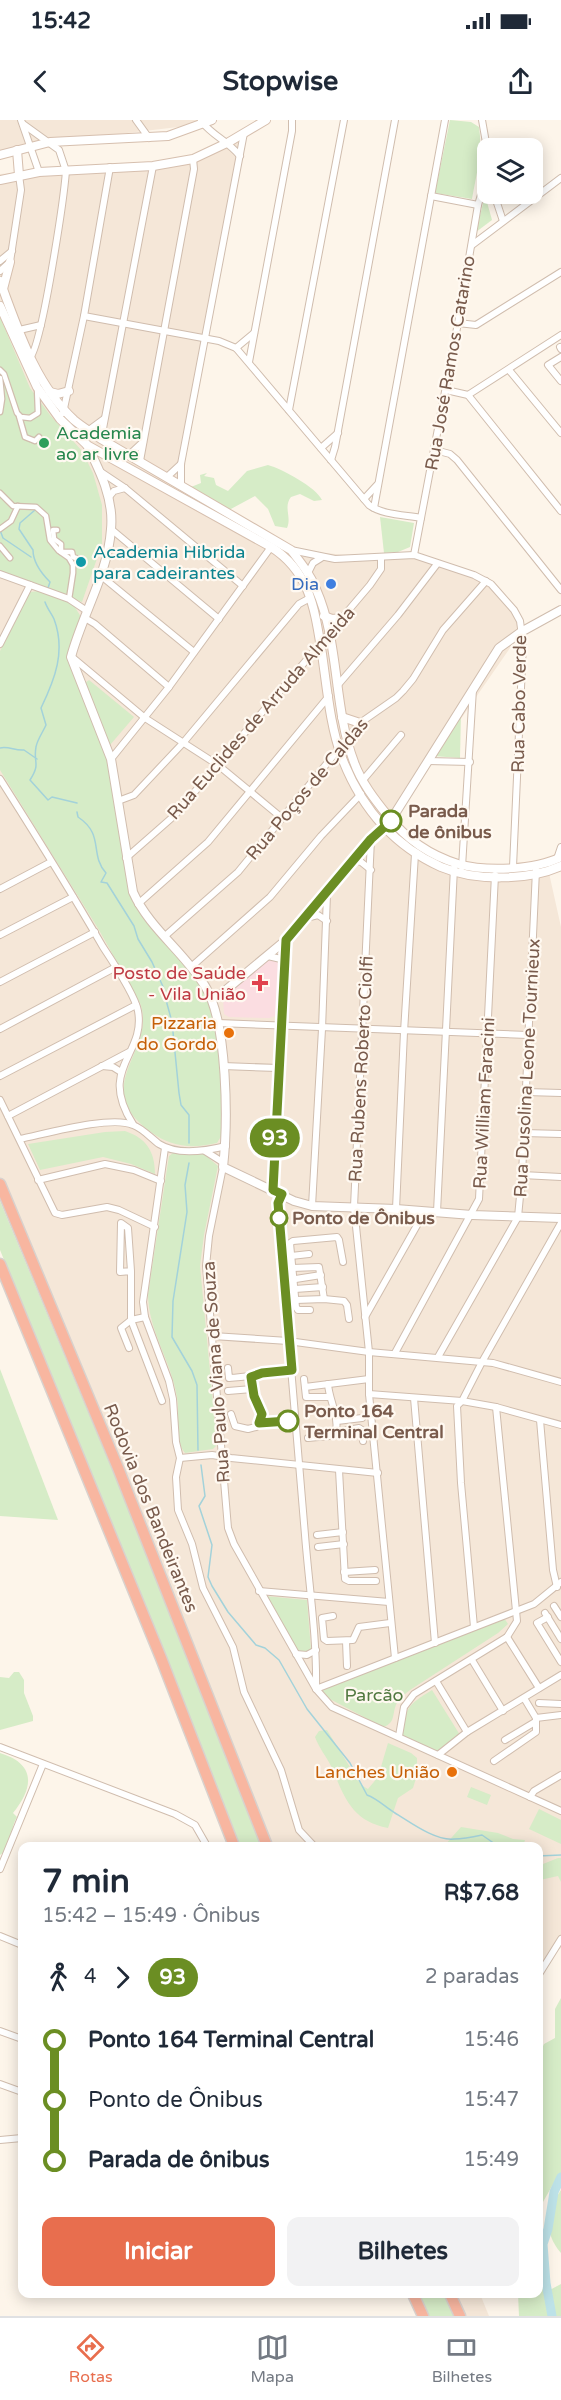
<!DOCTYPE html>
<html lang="pt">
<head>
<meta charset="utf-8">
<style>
  :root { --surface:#fff; --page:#f2f2f3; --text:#1f2937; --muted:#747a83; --line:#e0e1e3; --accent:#e86e4e }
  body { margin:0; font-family:"Varela Round",sans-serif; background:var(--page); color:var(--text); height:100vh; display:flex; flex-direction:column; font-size:22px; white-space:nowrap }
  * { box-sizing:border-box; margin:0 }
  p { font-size:20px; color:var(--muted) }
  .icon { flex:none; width:33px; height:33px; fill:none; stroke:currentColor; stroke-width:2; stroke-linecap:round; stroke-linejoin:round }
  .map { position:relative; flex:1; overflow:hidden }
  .details { position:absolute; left:18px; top:1722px; width:525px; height:456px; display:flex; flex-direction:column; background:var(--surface); border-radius:12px; box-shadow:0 3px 15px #0003 }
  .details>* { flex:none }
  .badge { padding:0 12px; border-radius:20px; font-size:21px; line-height:39px }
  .fabs { position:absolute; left:477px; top:18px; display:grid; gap:12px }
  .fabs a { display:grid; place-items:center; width:66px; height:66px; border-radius:12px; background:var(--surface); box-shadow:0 3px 15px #0003; font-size:30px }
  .map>.badge { position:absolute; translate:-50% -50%; box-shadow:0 0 0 3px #fff }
  .legs { display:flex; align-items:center; gap:9px; height:66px; padding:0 24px; font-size:20px }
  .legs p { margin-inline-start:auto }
  .headline { display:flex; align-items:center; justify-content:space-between; height:102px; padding:0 24px }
  h1 { font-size:33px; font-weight:700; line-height:45px }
  .cta { display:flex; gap:12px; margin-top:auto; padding:12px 24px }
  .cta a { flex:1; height:69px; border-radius:12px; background:var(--accent); color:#fff; font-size:24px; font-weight:700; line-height:69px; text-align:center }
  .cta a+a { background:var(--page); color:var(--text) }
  ul { padding:0 24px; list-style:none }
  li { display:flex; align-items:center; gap:21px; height:60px; font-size:22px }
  li i { display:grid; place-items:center; width:9px; height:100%; margin:0 8px; background:currentColor }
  li i::after { content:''; width:15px; height:15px; margin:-8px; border:4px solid; border-radius:50%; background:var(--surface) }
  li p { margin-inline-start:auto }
  li:first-child i { background:linear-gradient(#0000 50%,currentColor 0) }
  li:last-child i { background:linear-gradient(currentColor 50%,#0000 0) }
  .status { display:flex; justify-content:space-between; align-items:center; height:42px; padding:0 30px; background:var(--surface); direction:ltr }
  .status svg { height:16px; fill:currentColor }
  header { display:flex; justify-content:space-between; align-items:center; height:78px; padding:0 24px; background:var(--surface); font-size:27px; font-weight:700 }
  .dock { display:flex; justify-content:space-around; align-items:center; height:84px; border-top:2px solid var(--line); background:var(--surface); font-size:16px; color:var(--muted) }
  .dock a { display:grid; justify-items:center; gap:3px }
  .dock .current { color:var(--accent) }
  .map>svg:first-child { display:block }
</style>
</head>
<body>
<div class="status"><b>15:42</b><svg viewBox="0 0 49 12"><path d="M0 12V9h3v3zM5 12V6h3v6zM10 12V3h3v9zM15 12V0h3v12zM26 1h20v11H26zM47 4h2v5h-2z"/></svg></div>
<header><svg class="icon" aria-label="back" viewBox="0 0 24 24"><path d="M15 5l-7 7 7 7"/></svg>Stopwise<svg class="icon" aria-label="share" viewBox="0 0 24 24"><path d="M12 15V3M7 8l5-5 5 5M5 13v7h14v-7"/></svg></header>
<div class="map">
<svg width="561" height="2196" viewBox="0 0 561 2196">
  <rect width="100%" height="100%" fill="#fdf5ea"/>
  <g fill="#f5e7d8">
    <path d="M0,0H217L204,4L50,22L0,33Z"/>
    <path d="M244,13L181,365L291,430L381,438L414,435L470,453L505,479L520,501L521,512L391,700L431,734L487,748L547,744L561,807V1828L539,1844L538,1726H268L0,1072V54L193,39Z"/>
    <path d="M450,2174H480L489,2196H462Z"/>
  </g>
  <path fill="#fbdde1" d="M273,840L277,842L280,848L275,896L269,898L229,897L224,894L223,878L267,841Z"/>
  <g fill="#d6ecc7">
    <path d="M450,0L471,2L479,7C483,31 476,56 472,79L435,73Z"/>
    <path d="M485,75L492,100L476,112Z"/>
    <path d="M0,197L30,268L50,295L82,331L93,353L102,385V424L82,482L0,451Z"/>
    <path d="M268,345C282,349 316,367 322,380L314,381L300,374L291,377C283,387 292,397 287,408L275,406L268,389L255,376L229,390L191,367L201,363L200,355L207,353L204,356L214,358L216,365L228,371L247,351Z"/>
    <path d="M380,397L414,403L410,427L398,432L384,433Z"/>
    <path d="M39,471L73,484L81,497L70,526L108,639L130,773C144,807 175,831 197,861C224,896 220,962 223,1005V1013L217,1023C192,1029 171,1027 151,1012C87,966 158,931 140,883L99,810L0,650V531L30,472Z"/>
    <path d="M89,560L134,597L110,625L85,563Z"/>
    <path d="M461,592L460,638L433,636Z"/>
    <path d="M125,1011C146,1018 155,1031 155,1054L131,1044L103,1037L40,1050L28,1024L105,1012Z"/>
    <path d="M173,1033L204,1034L218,1046L204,1115L200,1146L217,1325L213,1329L185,1333C174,1321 180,1294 177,1278C172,1242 148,1211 148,1174L168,1042L169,1036Z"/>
    <path d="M0,1081L127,1385L261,1726H239L236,1717L106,1389L0,1130Z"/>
    <path d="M0,1249L58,1400L0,1396Z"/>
    <path d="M265,1476L307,1480L311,1530L306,1533L298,1532Z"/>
    <path d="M504,1498L508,1504L498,1513L410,1570C406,1573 401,1577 398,1581C391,1592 397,1603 383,1607L326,1577L322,1572L326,1567Z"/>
    <path d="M14,1552H19L24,1560V1573L33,1596V1601L0,1610V1557L9,1558Z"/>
    <path d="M432,1570L460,1615L437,1631L402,1616C405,1587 408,1585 432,1570Z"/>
    <path d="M327,1610L361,1665L368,1669L378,1657L388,1623L411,1633L417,1638V1655L413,1668L398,1678L388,1708C351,1701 344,1676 331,1646C326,1636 319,1628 315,1617L319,1611Z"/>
    <path d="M0,1633C36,1644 34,1667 13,1693L17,1697C9,1710 14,1726 0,1735Z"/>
    <path d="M471,1667L491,1675L487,1685L467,1677Z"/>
    <path d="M539,1689L561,1700V1724L529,1709Z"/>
    <path d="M461,1707L498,1713L513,1719L525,1720L523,1726H444Z"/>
    <path d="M558,1738H561V1762L558,1756L540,1760L543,1744Z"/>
    <path d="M561,1878V2058L556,2059L539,2089V1934L544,1924L555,1918V1889Z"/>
    <path d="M561,2070V2133C543,2113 547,2090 561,2070Z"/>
    <path d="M539,2160L546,2172L561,2164V2196H519L518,2174H538Z"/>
    <path d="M418,2174H445L454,2196H427Z"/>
  </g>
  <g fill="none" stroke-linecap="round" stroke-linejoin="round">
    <g stroke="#a3d2da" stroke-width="1.5">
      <path d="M35,390L20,403L19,409L33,430C33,442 41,453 50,462L48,468"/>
      <path d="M0,410L3,418L31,437"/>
      <path d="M45,482C47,488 51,493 54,499C66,531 55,559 41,588L46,605C43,612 37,620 36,627C33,643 41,643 30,660L48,680L52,677L77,683"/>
      <path d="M0,628C9,626 15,631 24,630L37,639"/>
      <path d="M77,692L78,697C105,715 89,734 106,753L101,762L107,763L134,806L138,819L152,842L168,878L166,880L172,902L179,973L181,985L189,995V1023"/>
      <path d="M189,1043L185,1065L187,1092L173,1181L172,1217L192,1251L197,1265L198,1330"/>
      <path d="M201,1345L205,1376L199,1386L212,1425L208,1457L212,1466L228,1492L256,1525L265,1528L279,1540L307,1589L350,1643L367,1675C378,1679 385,1687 395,1693C410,1702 435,1721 454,1719C463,1719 473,1717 482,1715L495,1724L507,1726"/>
      <path d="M538,1736L561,1735"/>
    </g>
    <path stroke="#bde2e8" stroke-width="9" d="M552,2196L546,2163L543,2124L548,2109L554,2072L561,2057"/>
    <defs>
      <g id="pedestrian">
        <path d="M0,250L4,254L17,293L21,297L30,298L38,293L37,267"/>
        <path d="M0,258L2,279L0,292"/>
        <path d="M19,296L25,317L35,321L39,317"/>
        <path d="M0,373L13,386L36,387L46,396L50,420L59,431L69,438L73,445V453L69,479"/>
        <path d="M0,409L11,401L18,386"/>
        <path d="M57,410H53L54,419L61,424V432H72L73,437L82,440"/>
        <path d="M0,426L10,438"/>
      </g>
      <g id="minor">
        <path d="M21,0L39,52"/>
        <path d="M136,0L149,18"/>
        <path d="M482,0L488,34"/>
        <path d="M201,1C214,17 227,20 240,36"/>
        <path d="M23,4L59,30L66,51C64,76 42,229 29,239"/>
        <path d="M494,74L503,101"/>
        <path d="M431,76L478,85"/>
        <path d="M472,125L561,58"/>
        <path d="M0,141L12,131"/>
        <path d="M0,151L10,142L21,70L19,55"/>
        <path d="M84,196L219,221L236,228L369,385C382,395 405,395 421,398"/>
        <path d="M458,203L476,205L561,152"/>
        <path d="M15,211L41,205"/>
        <path d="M560,227L561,229"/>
        <path d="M236,228L254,213"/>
        <path d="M561,237L548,245L561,261"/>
        <path d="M249,242L292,11V0"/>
        <path d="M509,250L561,313"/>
        <path d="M446,270L468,275L561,391"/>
        <path d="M468,275L561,215"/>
        <path d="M289,290L344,0"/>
        <path d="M63,293L84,196L110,47"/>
        <path d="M89,310L104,299"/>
        <path d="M101,319L153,46"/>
        <path d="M321,328L338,313"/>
        <path d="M435,330L450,334L457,340L561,470"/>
        <path d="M129,335L143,322"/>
        <path d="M331,340L335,327L395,0"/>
        <path d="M140,341L194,49L193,39"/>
        <path d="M101,352L125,368L243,466"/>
        <path d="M167,357L181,344"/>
        <path d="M181,365V344L244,13"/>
        <path d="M108,378L114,371L125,368"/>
        <path d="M364,379L377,365"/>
        <path d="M374,388L445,0"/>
        <path d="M111,409L219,499"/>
        <path d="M291,430L335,439L414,435L474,455L491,464L514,490L520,501L523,523L513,747"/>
        <path d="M414,435L458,203L478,85L488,51"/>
        <path d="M308,453L313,443L321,438"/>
        <path d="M0,454L69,479L87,491"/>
        <path d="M100,455L194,532"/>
        <path d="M85,498L95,504L169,567"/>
        <path d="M0,524L30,465"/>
        <path d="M72,537L145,598L218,645L282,698"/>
        <path d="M337,566L398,495L437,444"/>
        <path d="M111,639L169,567L271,427"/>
        <path d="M428,641L470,642"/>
        <path d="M0,659C35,714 70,770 103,827C113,842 135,875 138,891C146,935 97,948 133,1004"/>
        <path d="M363,660L401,615"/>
        <path d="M118,681L134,675L183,623L299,484L310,478"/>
        <path d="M371,719L354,1087L369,1232V1274L395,1538"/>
        <path d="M126,738L175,695L370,465L381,449V438"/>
        <path d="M557,739L561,727"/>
        <path d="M354,740L361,742L371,750"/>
        <path d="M462,747L473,569"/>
        <path d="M0,769L51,742"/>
        <path d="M138,784L208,722L329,576"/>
        <path d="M306,798L318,795L327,801"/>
        <path d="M0,815L73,777"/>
        <path d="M165,816L238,752L360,603L396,578L403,571L413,559L443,510L486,461"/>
        <path d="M268,836L285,840"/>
        <path d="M191,847L270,777L321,716L361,674"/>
        <path d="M0,862L95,812"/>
        <path d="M218,903L528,915"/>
        <path d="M0,909L116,847"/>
        <path d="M102,946L113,947L121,952"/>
        <path d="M223,946L278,948"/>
        <path d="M0,956L136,885"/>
        <path d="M526,972L561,973"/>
        <path d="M0,980L55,1093L62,1095L107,1087L119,1090L155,1107"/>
        <path d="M8,996L129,932"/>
        <path d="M524,1013L561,1014"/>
        <path d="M20,1019C45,1014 111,995 133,1005C142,1008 151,1018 159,1024C178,1036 206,1031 226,1026"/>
        <path d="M165,1028L143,1182L145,1197L169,1261L173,1279L176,1322L180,1338L176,1357L178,1390L192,1424L203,1468L233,1527L244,1572L281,1650L299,1710L314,1726"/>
        <path d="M205,1031L224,1043"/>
        <path d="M223,1047L209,1116L206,1146L228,1408L234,1424L316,1569L332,1587L561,1691"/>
        <path d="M522,1055L561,1057"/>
        <path d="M38,1060L105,1044L134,1050L161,1061"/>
        <path d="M273,1070L286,820"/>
        <path d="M282,1074L278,1083C286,1194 296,1304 305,1415C309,1466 317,1517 316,1569L534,1484L561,1462"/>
        <path d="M312,1086L322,909L327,774"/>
        <path d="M396,1089L404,912L415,734"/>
        <path d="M437,1092L454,748"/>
        <path d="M291,1136L309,1134"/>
        <path d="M292,1148L319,1147L324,1179"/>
        <path d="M131,1151L120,1152L121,1103L128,1108L131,1151V1200L162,1281"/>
        <path d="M283,1161L321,1155"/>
        <path d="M295,1169L323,1167"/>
        <path d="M296,1180L324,1179L344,1181L347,1185L349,1199"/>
        <path d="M310,1190H298L296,1187L290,1123L293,1121L337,1117L339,1120L343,1142"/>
        <path d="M365,1197L420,1100L423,1091"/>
        <path d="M213,1216L288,1221L369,1232L493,1243L561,1262"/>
        <path d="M129,1228L121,1208L131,1200L145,1197"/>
        <path d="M395,1233L479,1079L495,755"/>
        <path d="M438,1237L518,1097L522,1055L536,750"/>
        <path d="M228,1248L229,1258C250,1257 270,1253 292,1250"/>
        <path d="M304,1259L306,1277H329"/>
        <path d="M305,1267L369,1259"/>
        <path d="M228,1271L252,1269"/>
        <path d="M369,1274L462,1281L496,1287L561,1305"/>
        <path d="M414,1278L435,1523"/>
        <path d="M231,1294L235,1306L248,1309L256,1307L262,1294L254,1276L251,1257"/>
        <path d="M540,1300L553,1450L557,1467"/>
        <path d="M337,1301L362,1298"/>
        <path d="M259,1303L288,1301"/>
        <path d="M336,1312L359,1308L362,1310L363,1321"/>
        <path d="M308,1318L329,1316L336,1312C339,1295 329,1280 328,1264"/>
        <path d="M180,1338L212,1335L231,1338L378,1353"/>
        <path d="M339,1350L345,1459L349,1461H376"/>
        <path d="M317,1415L343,1412"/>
        <path d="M318,1427L344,1424"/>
        <path d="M344,1452L375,1450"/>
        <path d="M259,1471L389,1482"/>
        <path d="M554,1486L561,1497"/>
        <path d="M545,1493L561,1519"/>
        <path d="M333,1496L322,1498L324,1519L327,1521L353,1520L359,1507L390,1503"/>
        <path d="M548,1497L537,1503L561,1542"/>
        <path d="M474,1507L461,1363L457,1286L462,1281L482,1242L561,1103"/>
        <path d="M507,1517L539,1568"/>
        <path d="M346,1521L347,1546"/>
        <path d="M296,1534L307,1535L316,1530"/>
        <path d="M472,1540L503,1591"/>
        <path d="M436,1561L467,1612"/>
        <path d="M539,1583L561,1584"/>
        <path d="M536,1598L561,1595"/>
        <path d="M399,1616L404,1587L414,1574L507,1517L517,1501L496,1287"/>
        <path d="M505,1620L535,1602"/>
        <path d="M0,1627L175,1694L195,1705L207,1726"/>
        <path d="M438,1635L467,1612L561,1555"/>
        <path d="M494,1641L536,1612V1598L524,1578"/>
        <path d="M530,1677L534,1671L561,1655"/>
        <path d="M0,1749L43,1644"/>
        <path d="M0,1816L22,1825"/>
        <path d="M538,1856L561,1819"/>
        <path d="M0,1911L22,1919"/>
        <path d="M0,1964L22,1972"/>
        <path d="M0,2020L22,2018"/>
      </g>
      <g id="tertiary">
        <path d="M87,325C100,351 114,379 111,409C108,454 82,495 71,537L111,639L133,772C149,808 184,832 205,866C228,903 228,1003 223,1047L294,1081L312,1086L396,1089L472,1095L561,1098"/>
        <path d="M212,879L221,874L286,820L371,719L391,700L499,528L521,512L561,490"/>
      </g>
      <g id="secondary">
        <path d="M17,30L19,55"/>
        <path d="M0,35L50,22L168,16L212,0"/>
        <path d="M0,60L39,52L153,46L193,39L229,22L266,0"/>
        <path d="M0,161C18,209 35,264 74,300C82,307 93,313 101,319L291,430C301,443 310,454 316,469C340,523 333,587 354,642C361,662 375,680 388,696C407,720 429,735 458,744C487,752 535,750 561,737"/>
        <path d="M3,169L10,142"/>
        <path d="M0,186L37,267L60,299L87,325L271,427C311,452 315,492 322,534C327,568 330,606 342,638C361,687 392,725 441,747C474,761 528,761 561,746"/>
        <path d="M50,272L58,274L69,271"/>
        <path d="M324,496L332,499L342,498"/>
        <path d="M342,597L360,603"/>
      </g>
      <g id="motorway">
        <path d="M0,1064L118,1348L267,1726"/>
        <path d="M0,1144L161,1538L234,1726"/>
        <path d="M413,2174L423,2196"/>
        <path d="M450,2174L460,2196"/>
      </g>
    </defs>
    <use href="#pedestrian" stroke="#d0bdae" stroke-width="7"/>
    <use href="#minor" stroke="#d0bdae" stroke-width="8"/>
    <use href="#tertiary" stroke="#d0bdae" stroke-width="10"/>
    <use href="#secondary" stroke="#d6bfae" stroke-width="10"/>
    <use href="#motorway" stroke="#d9d1cd" stroke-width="13"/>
    <use href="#pedestrian" stroke="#fff" stroke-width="4.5"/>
    <use href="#minor" stroke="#fff" stroke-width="6"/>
    <use href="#tertiary" stroke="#fff" stroke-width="8"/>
    <use href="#secondary" stroke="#fff" stroke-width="8"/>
    <use href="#motorway" stroke="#f8b6a0" stroke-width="10"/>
  </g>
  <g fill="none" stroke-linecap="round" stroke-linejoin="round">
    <defs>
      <path id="line-1" d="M288,1301L259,1303L262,1294L254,1276L251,1257L262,1253L292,1250L278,1083L282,1074L273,1070L286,820L371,719L391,701"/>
    </defs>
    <use href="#line-1" stroke="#fff" stroke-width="14"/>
    <use href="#line-1" stroke="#6b8e23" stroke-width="9"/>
  </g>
  <circle fill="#2e9e5b" stroke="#fff9f1" stroke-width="2" cx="44" cy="323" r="6"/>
  <circle fill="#0f9aa8" stroke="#fff9f1" stroke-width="2" cx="81" cy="442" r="6"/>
  <circle fill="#3f7fe0" stroke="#fff9f1" stroke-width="2" cx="331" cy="464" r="6"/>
  <g fill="#fff" stroke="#6b8e23" stroke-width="3">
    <circle cx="391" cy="701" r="10"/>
    <circle cx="279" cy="1098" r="8"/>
    <circle cx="288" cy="1301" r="10"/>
  </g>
  <path fill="#e0444e" stroke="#fff9f1" stroke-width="2" d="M257 854h6v6h6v6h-6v6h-6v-6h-6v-6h6z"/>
  <g fill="#e8710a" stroke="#fff9f1" stroke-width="2">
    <circle cx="229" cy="913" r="6"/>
    <circle cx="452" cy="1652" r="6"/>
  </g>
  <g text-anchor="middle" stroke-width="4.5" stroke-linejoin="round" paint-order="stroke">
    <g font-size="18" fill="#795b4c" stroke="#fff9f1">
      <text transform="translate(450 243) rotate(-80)" y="6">Rua José Ramos Catarino</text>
      <text transform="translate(519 584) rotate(-89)" y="6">Rua Cabo Verde</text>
      <text transform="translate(261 593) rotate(-49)" y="6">Rua Euclides de Arruda Almeida</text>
      <text transform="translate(307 669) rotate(-50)" y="6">Rua Poços de Caldas</text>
      <text transform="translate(527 948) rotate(-87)" y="6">Rua Dusolina Leone Tournieux</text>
      <text transform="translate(361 949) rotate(-87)" y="6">Rua Rubens Roberto Ciolfi</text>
      <text transform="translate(484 983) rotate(-87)" y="6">Rua William Faracini</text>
      <text transform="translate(216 1252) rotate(-94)" y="6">Rua Paulo Viana de Souza</text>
      <text transform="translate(151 1388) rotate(68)" y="6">Rodovia dos Bandeirantes</text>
    </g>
    <g font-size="18" fill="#27864d" stroke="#fff9f1" text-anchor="start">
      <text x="56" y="319">Academia<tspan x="56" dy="21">ao ar livre</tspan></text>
    </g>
    <g font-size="18" fill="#0d838f" stroke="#fff9f1" text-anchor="start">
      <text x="93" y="438">Academia Hibrida<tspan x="93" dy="21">para cadeirantes</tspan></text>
    </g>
    <g font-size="18" fill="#366cbe" stroke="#fff9f1" text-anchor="end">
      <text x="319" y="470">Dia</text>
    </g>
    <g font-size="18" font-weight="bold" fill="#795b4c" stroke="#fff9f1" text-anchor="start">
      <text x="408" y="697">Parada<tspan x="408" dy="21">de ônibus</tspan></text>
      <text x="292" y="1104">Ponto de Ônibus</text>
      <text x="304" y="1297">Ponto 164<tspan x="304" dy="21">Terminal Central</tspan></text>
    </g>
    <g font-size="18" fill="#be3a42" stroke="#fff9f1" text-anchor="end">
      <text x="246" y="859">Posto de Saúde<tspan x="246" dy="21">- Vila União</tspan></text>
    </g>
    <g font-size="18" fill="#c56008" stroke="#fff9f1" text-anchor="end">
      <text x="217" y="909">Pizzaria<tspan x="217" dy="21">do Gordo</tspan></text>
      <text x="440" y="1658">Lanches União</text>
    </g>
    <g font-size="18" fill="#527941" stroke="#fff9f1">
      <text x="374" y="1581">Parcão</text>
    </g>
  </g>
</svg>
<div class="fabs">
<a><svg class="icon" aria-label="layers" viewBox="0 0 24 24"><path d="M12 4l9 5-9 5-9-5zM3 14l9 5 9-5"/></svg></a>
</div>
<b class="badge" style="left:275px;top:1018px;background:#6b8e23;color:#fff">93</b>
<section class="details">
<div class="headline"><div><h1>7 min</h1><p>15:42 – 15:49 · Ônibus</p></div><b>R$7.68</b></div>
<div class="legs"><svg class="icon" aria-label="walk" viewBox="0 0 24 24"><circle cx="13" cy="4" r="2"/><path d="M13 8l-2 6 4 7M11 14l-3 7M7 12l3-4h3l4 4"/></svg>4<svg class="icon" aria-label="forward" viewBox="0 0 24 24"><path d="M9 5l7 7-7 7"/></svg><b class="badge" style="background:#6b8e23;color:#fff">93</b><p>2 paradas</p></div>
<ul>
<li><i style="color:#6b8e23"></i><b>Ponto 164 Terminal Central</b><p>15:46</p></li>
<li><i style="color:#6b8e23"></i><span>Ponto de Ônibus</span><p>15:47</p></li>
<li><i style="color:#6b8e23"></i><b>Parada de ônibus</b><p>15:49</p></li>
</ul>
<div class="cta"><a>Iniciar</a><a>Bilhetes</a></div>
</section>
</div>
<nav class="dock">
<a class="current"><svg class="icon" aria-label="directions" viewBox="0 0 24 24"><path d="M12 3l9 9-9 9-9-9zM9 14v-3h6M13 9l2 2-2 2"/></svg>Rotas</a>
<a><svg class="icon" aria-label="map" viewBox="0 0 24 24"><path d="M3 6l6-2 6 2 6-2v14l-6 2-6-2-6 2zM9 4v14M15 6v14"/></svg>Mapa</a>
<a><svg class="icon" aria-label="tickets" viewBox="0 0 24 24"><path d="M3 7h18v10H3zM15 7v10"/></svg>Bilhetes</a>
</nav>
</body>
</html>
